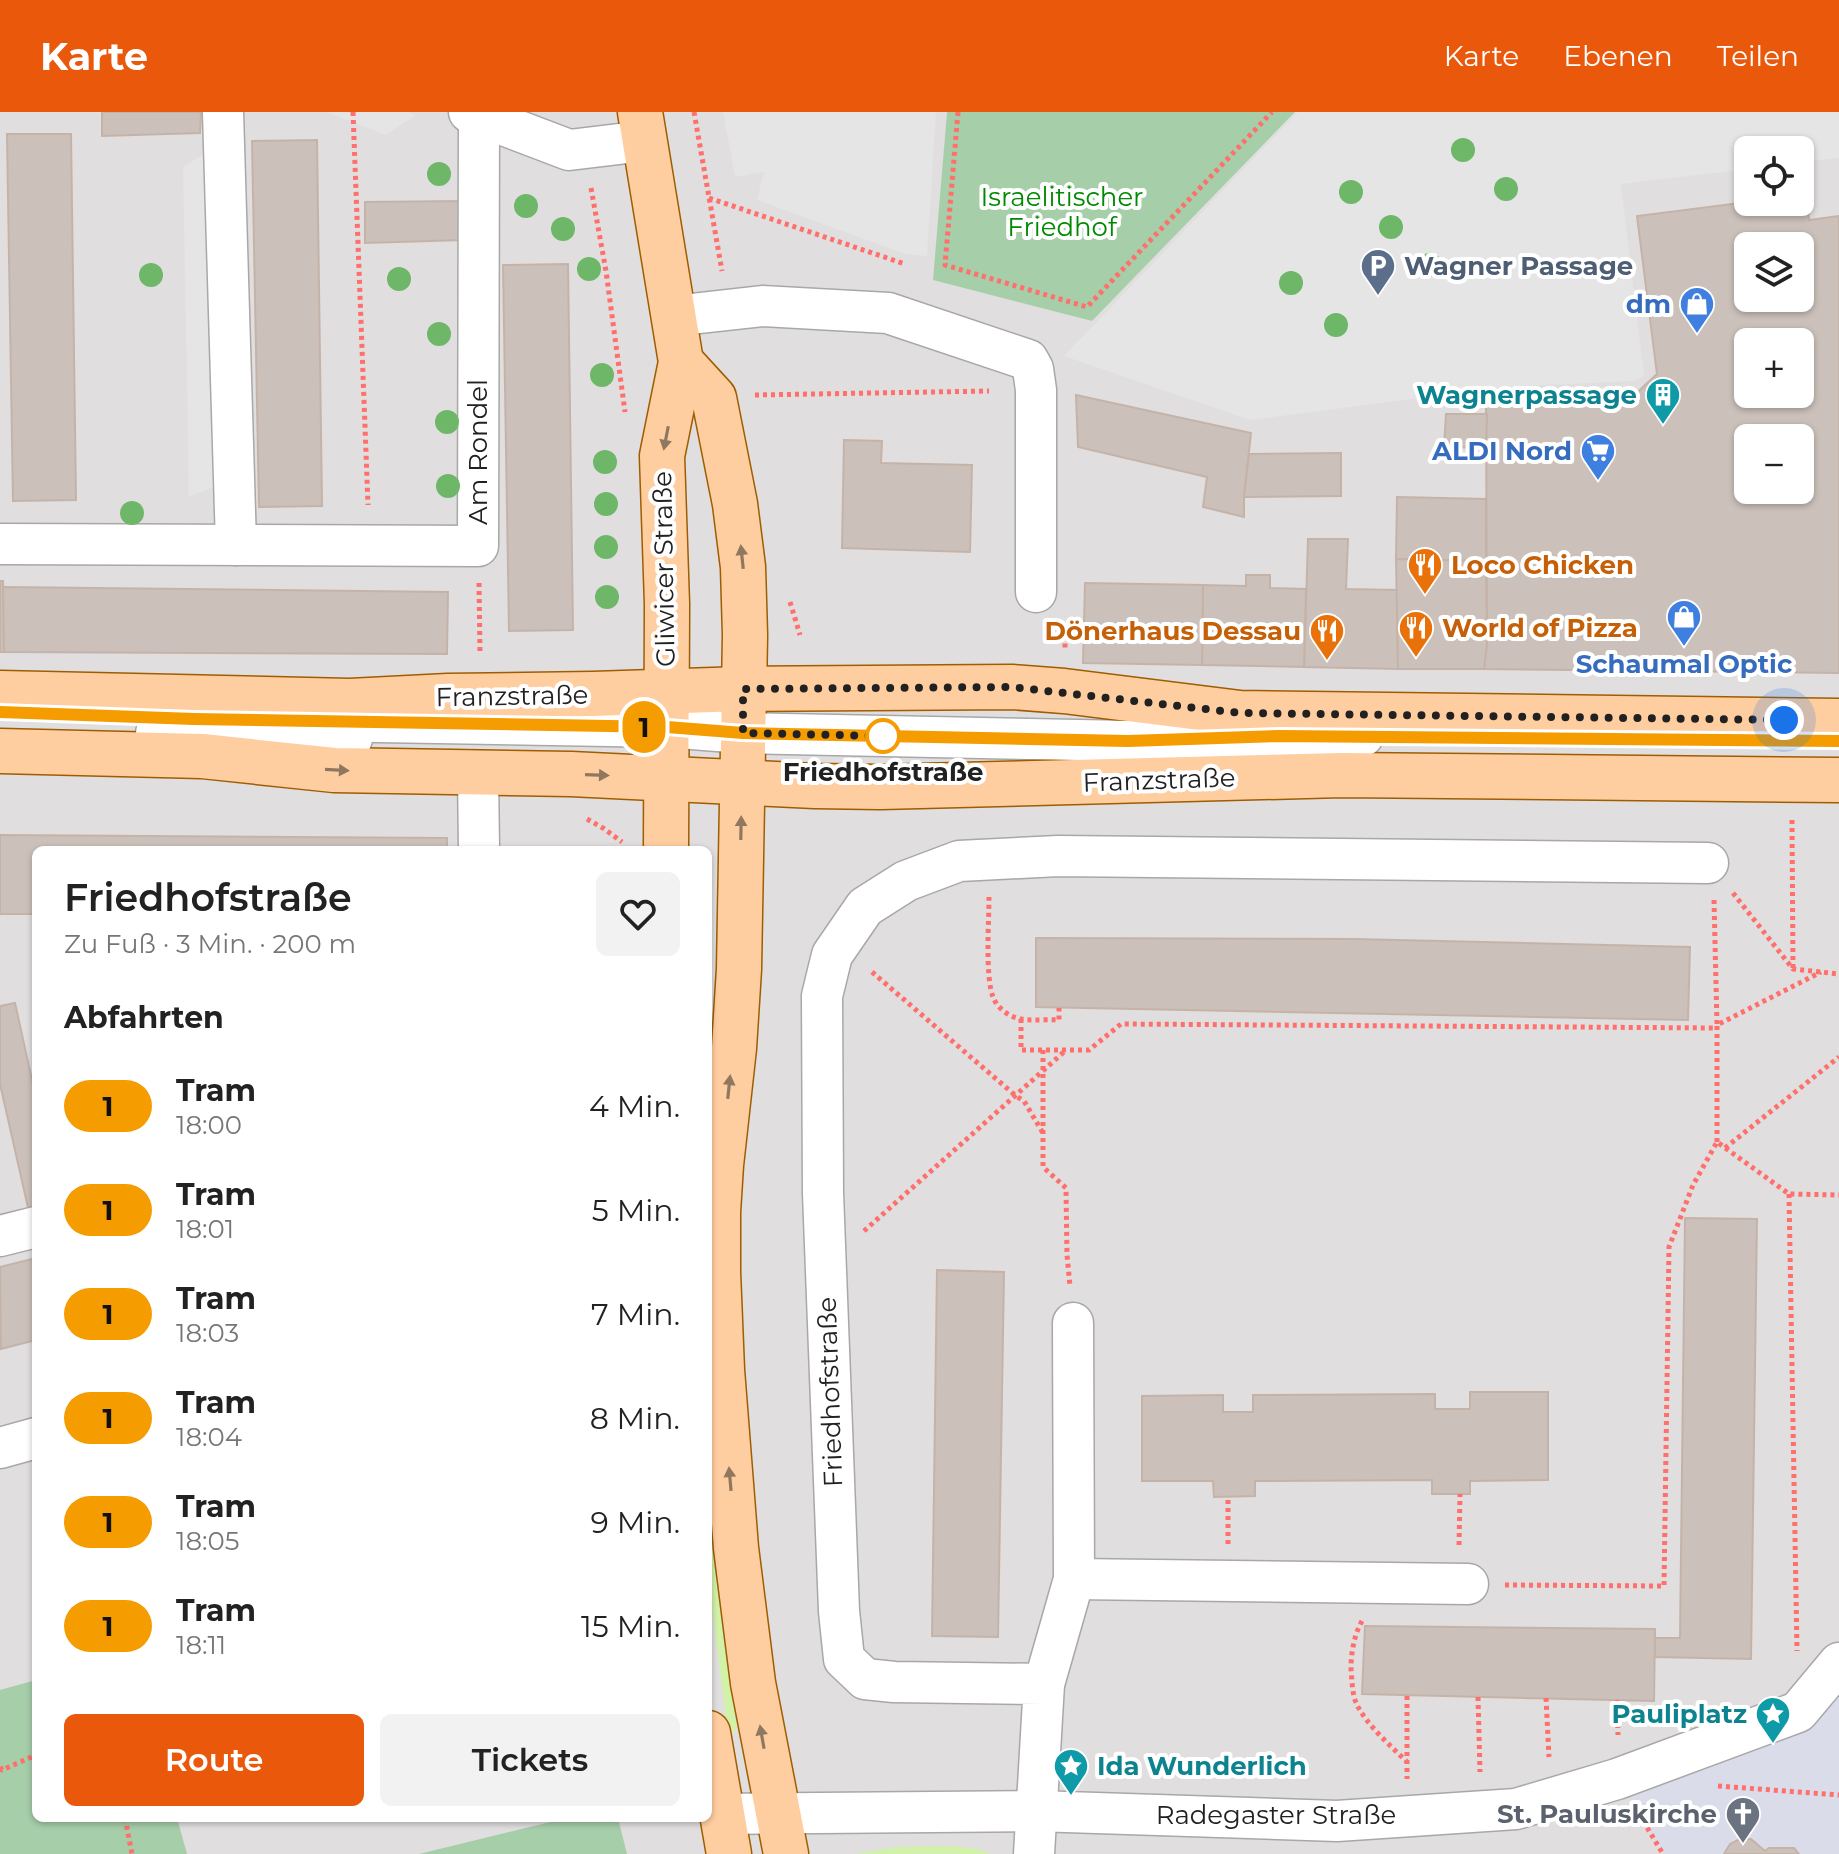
<!DOCTYPE html>
<html lang="de">
<head>
<meta charset="utf-8">
<style>
  :root { --surface:#fff; --page:#f2f2f2; --text:#222; --muted:#767676; --accent:#ea580c }
  body { margin:0; font-family:Montserrat,sans-serif; background:var(--page); color:var(--text); height:100vh; display:flex; flex-direction:column; font-size:30px; white-space:nowrap }
  * { box-sizing:border-box; margin:0 }
  p { font-size:26px; color:var(--muted) }
  .icon { flex:none; width:44px; height:44px; fill:none; stroke:currentColor; stroke-width:2; stroke-linecap:round; stroke-linejoin:round }
  .map { position:relative; flex:1; overflow:hidden }
  .sheet { position:absolute; left:32px; top:734px; width:680px; height:976px; display:flex; flex-direction:column; background:var(--surface); border-radius:12px; box-shadow:0 2px 6px #0004 }
  .sheet>* { flex:none }
  .badge { padding:0 16px; border-radius:26px; font-size:28px; line-height:52px }
  .fabs { position:absolute; left:1734px; top:24px; display:grid; gap:16px }
  .fabs a { display:grid; place-items:center; width:80px; height:80px; border-radius:12px; background:var(--surface); box-shadow:0 2px 6px #0004; font-size:40px }
  .you { position:absolute; width:40px; height:40px; margin:-20px; border:6px solid #fff; border-radius:50%; background:#1a73e8; box-shadow:0 0 0 12px #1a73e833 }
  .map>.badge { position:absolute; translate:-50% -50%; box-shadow:0 0 0 4px #fff }
  h2 { padding:0 32px; font-size:30px; line-height:72px }
  .round { display:grid; place-items:center; flex:none; width:84px; height:84px; border-radius:12px; background:var(--page) }
  .head { display:flex; align-items:center; justify-content:space-between; height:136px; padding:0 32px }
  h1 { font-size:38px; font-weight:600; line-height:60px }
  .primary-button { display:flex; gap:16px; margin-top:auto; padding:16px 32px }
  .primary-button a { flex:1; height:92px; border-radius:12px; background:var(--accent); color:#fff; font-size:32px; font-weight:600; line-height:92px; text-align:center }
  .primary-button a+a { background:var(--page); color:var(--text) }
  ul { padding:0; list-style:none }
  li { display:flex; align-items:center; gap:24px; height:104px; padding:0 32px }
  li div { flex:1 }
  li b { display:block; font-size:30px }
  li em { font-style:normal }
  li .badge { min-width:88px; font-weight:700; text-align:center }
  header { display:flex; align-items:center; gap:48px; box-sizing:border-box; height:112px; padding:0 40px; background:var(--accent); color:#fff }
  header strong { font-size:38px }
  nav { display:flex; gap:44px; margin-inline-start:auto; font-size:28px }
  .map>svg:first-child { display:block }
</style>
</head>
<body>
<header>
<strong>Karte</strong>
<nav><a>Karte</a><a>Ebenen</a><a>Teilen</a></nav>
</header>
<div class="map">
<svg width="1839" height="1742" viewBox="0 0 1839 1742">
  <rect width="100%" height="100%" fill="#f3eee7"/>
  <path fill="#e0dede" fill-rule="evenodd" d="M0,0H947L934,168L1092,209L1295,0H1839V1742H0ZM1748,38H1800V90H1748ZM1748,134H1800V186H1748ZM1748,230H1800V282H1748ZM1748,326H1800V378H1748ZM36,738H708V1706H36Z"/>
  <g fill="#d2f1a9">
    <path d="M708,1373L720,1493L737,1618L731,1620L727,1615L708,1464Z"/>
    <path d="M898,1735C920,1735 974,1731 990,1742H855Z"/>
  </g>
  <g fill="#a6cea9">
    <path d="M947,0H1295L1092,209L933,168Z"/>
    <path d="M36,1568V1706H177L187,1742H0V1578Z"/>
    <path d="M567,1706H618L627,1742H419Z"/>
  </g>
  <g fill="#e5e5e5">
    <path d="M326,0H407L416,3L386,23Z"/>
    <path d="M723,0H936L927,144L905,142L757,88L764,60L735,65Z"/>
    <path d="M1298,0H1839V46L1800,50V38H1748V57L1621,72L1644,264L1633,269L1505,275L1250,308L1064,244Z"/>
    <path d="M207,40L215,375L189,384L183,55Z"/>
  </g>
  <path fill="#dbdce9" d="M1839,1551V1742H1663L1617,1667L1798,1600Z"/>
  <g fill="#cbc0ba" stroke="#c6b3a8" stroke-width="2" fill-rule="evenodd">
    <path d="M102,0H201L200,21L102,24Z"/>
    <path d="M7,22H71L76,388L13,389Z"/>
    <path d="M317,28L322,394L259,395L252,29Z"/>
    <path d="M1806,82L1809,108L1839,104V561L1484,557L1487,531L1486,290L1628,289L1657,262L1637,104L1748,90H1800V83ZM1748,134H1800V186H1748ZM1748,230H1800V282H1748ZM1748,326H1800V378H1748Z"/>
    <path d="M464,89L463,128L365,131V90Z"/>
    <path d="M568,152L573,518L509,519L503,153Z"/>
    <path d="M1076,283L1251,321L1244,385V405L1203,395L1207,365L1078,335Z"/>
    <path d="M1446,302H1487L1486,336L1444,335Z"/>
    <path d="M844,328L882,329L881,351L972,353L970,440L842,436Z"/>
    <path d="M1341,341V384L1244,385L1249,342Z"/>
    <path d="M1397,385L1486,387V449L1396,447Z"/>
    <path d="M1308,427H1348L1346,477L1397,478L1398,557L1304,555Z"/>
    <path d="M1396,447L1486,449L1487,531L1484,557H1398Z"/>
    <path d="M1246,463H1270V476L1306,477L1304,555L1202,553L1203,473L1246,474Z"/>
    <path d="M0,469H3L4,540H0Z"/>
    <path d="M1085,471L1203,473L1202,553L1083,551Z"/>
    <path d="M3,475L448,480L447,542L4,540Z"/>
    <path d="M0,723L447,726V738H36V802H0Z"/>
    <path d="M1036,826L1355,827L1690,835L1688,908L1036,895Z"/>
    <path d="M15,891L36,986V1098L29,1100L0,972V894Z"/>
    <path d="M1685,1106L1757,1107L1751,1547L1655,1545V1526H1680Z"/>
    <path d="M36,1146V1228L1,1237L0,1155Z"/>
    <path d="M937,1158L1004,1160L998,1525L932,1524Z"/>
    <path d="M1470,1280H1548V1368L1470,1369V1382H1432V1368L1255,1369V1384L1214,1385L1213,1369H1142V1284L1223,1283V1300H1253V1283L1435,1282V1297H1470Z"/>
    <path d="M1365,1514L1655,1517L1654,1589L1362,1582Z"/>
    <path d="M1740,1727H1751L1765,1739L1769,1736H1794L1799,1742H1724L1730,1732Z"/>
  </g>
  <g fill="none" stroke-linecap="round" stroke-linejoin="round">
    <defs>
      <g id="minor">
        <path d="M223,0L236,433"/>
        <path d="M469,0L569,38L644,29"/>
        <path d="M673,204L762,194L888,201L1028,248L1033,257L1036,278V480"/>
        <path d="M0,432L478,434L479,3"/>
        <path d="M320,609L667,615L743,621L1128,629L1278,624H1363"/>
        <path d="M156,621L352,627"/>
        <path d="M478,662L479,738"/>
        <path d="M0,1124L36,1115"/>
        <path d="M0,1336L36,1326"/>
        <path d="M1074,1467L1468,1472"/>
        <path d="M1044,1572L1074,1467L1073,1211"/>
        <path d="M721,1702L1035,1699L1337,1709L1516,1697L1617,1667L1798,1600L1839,1551"/>
        <path d="M1034,1742L1044,1572L894,1570L865,1567L844,1547L839,1499L823,1081L822,884L832,843L865,795L906,769L959,749L1058,744L1708,751"/>
      </g>
      <g id="major">
        <path d="M640,0L681,250L662,344L667,492L666,738"/>
        <path d="M681,250L714,286L735,392L743,455L745,523L739,857L734,936L721,1053L718,1100V1160L722,1258L736,1436L753,1571L786,1742"/>
        <path d="M0,581L350,589L448,584L593,582L743,577L1012,575L1064,579L1240,601L1839,609"/>
        <path d="M0,639L202,644L334,658L571,662L815,674L880,675L1342,663L1839,668"/>
        <path d="M708,1621L729,1742"/>
      </g>
    </defs>
    <use href="#minor" stroke="#a8a8a8" stroke-width="43"/>
    <use href="#major" stroke="#9f5d00" stroke-width="47"/>
    <g stroke="#ff6f6c" stroke-width="5" stroke-dasharray="4 4" stroke-linecap="butt">
      <path d="M353,0L368,393"/>
      <path d="M694,0L722,159"/>
      <path d="M958,0L945,153L1087,195L1272,0"/>
      <path d="M591,76L606,159L625,300"/>
      <path d="M709,86L905,152"/>
      <path d="M755,283L989,279"/>
      <path d="M479,471L480,541"/>
      <path d="M790,490L800,523"/>
      <path d="M1057,510L1065,522V538"/>
      <path d="M587,707L603,716L622,730"/>
      <path d="M1792,708L1793,857"/>
      <path d="M1733,781L1793,857L1839,862"/>
      <path d="M989,785C989,810 985,864 993,885C997,896 1009,905 1021,907C1033,909 1047,907 1059,908V896"/>
      <path d="M1714,788L1717,913"/>
      <path d="M872,860L1016,984L1024,989L1043,1021"/>
      <path d="M1021,907V938H1089L1121,912L1717,916"/>
      <path d="M1043,938V1055L1066,1076L1067,1143L1070,1174"/>
      <path d="M1717,1030V913L1821,860"/>
      <path d="M1725,1036L1839,945"/>
      <path d="M1789,1082L1797,1539"/>
      <path d="M864,1119L1065,939"/>
      <path d="M1228,1432V1385"/>
      <path d="M1459,1433L1460,1382"/>
      <path d="M1505,1473L1664,1474L1669,1135L1693,1073L1717,1030L1789,1082L1839,1083"/>
      <path d="M1362,1509C1354,1523 1351,1541 1351,1557C1352,1568 1352,1578 1355,1588C1363,1610 1391,1634 1407,1650"/>
      <path d="M1407,1584V1667"/>
      <path d="M1478,1585L1480,1660"/>
      <path d="M1546,1586L1549,1645"/>
      <path d="M1617,1588L1618,1623"/>
      <path d="M0,1655L2,1658L36,1643"/>
      <path d="M1718,1674L1839,1683"/>
      <path d="M1639,1702L1663,1742"/>
      <path d="M125,1706L132,1742"/>
    </g>
    <use href="#minor" stroke="#fff" stroke-width="40"/>
    <use href="#major" stroke="#ffcea0" stroke-width="44"/>
  </g>
  <g fill="#6eb668">
    <circle cx="1463" cy="38" r="12"/>
    <circle cx="439" cy="62" r="12"/>
    <circle cx="1506" cy="77" r="12"/>
    <circle cx="1351" cy="80" r="12"/>
    <circle cx="526" cy="94" r="12"/>
    <circle cx="1391" cy="115" r="12"/>
    <circle cx="563" cy="117" r="12"/>
    <circle cx="1430" cy="153" r="12"/>
    <circle cx="589" cy="157" r="12"/>
    <circle cx="151" cy="163" r="12"/>
    <circle cx="399" cy="167" r="12"/>
    <circle cx="1291" cy="171" r="12"/>
    <circle cx="1336" cy="213" r="12"/>
    <circle cx="439" cy="222" r="12"/>
    <circle cx="602" cy="263" r="12"/>
    <circle cx="447" cy="310" r="12"/>
    <circle cx="605" cy="350" r="12"/>
    <circle cx="448" cy="374" r="12"/>
    <circle cx="606" cy="392" r="12"/>
    <circle cx="132" cy="401" r="12"/>
    <circle cx="606" cy="435" r="12"/>
    <circle cx="607" cy="485" r="12"/>
  </g>
  <defs><path id="oneway-solid" d="M-6-.8H1V-3.2L6.5 0L1 3.2V.8H-6Z" transform="scale(2)"/></defs>
  <g fill="#907860">
    <use href="#oneway-solid" transform="translate(666 326) rotate(101)"/>
    <use href="#oneway-solid" transform="translate(742 445) rotate(-96)"/>
    <use href="#oneway-solid" transform="translate(337 658) rotate(3)"/>
    <use href="#oneway-solid" transform="translate(597 663) rotate(2)"/>
    <use href="#oneway-solid" transform="translate(741 716) rotate(-89)"/>
    <use href="#oneway-solid" transform="translate(729 975) rotate(-84)"/>
    <use href="#oneway-solid" transform="translate(730 1367) rotate(-95)"/>
    <use href="#oneway-solid" transform="translate(762 1625) rotate(-100)"/>
  </g>
  <g fill="none" stroke-linecap="round" stroke-linejoin="round">
    <defs>
      <path id="line" d="M0,600L194,607L667,615L743,621L1128,629L1278,624L1839,629"/>
    </defs>
    <use href="#line" stroke="#fff" stroke-width="18"/>
    <use href="#line" stroke="#f59c00" stroke-width="12"/>
    <path stroke="#212121" stroke-width="8" stroke-dasharray="0 14.4" d="M883,624L743,621V577L1012,575L1240,601L1784,608"/>
  </g>
  <defs>
    <symbol id="parking-pin" viewBox="-11 -11 22 30"><path d="M0 17L-7.5 6A9.5 9.5 0 1 1 7.5 6Z" fill="#5c6f8a" stroke="#fff"/><path d="M-3.5-5.5H1a3.5 3.5 0 0 1 0 7H-1V5.5H-3.5ZM-1-3.4V-.6H.8a1.4 1.4 0 0 0 0-2.8Z" fill="#fff"/></symbol>
    <symbol id="shop-pin" viewBox="-11 -11 22 30"><path d="M0 17L-7.5 6A9.5 9.5 0 1 1 7.5 6Z" fill="#3f7fe0" stroke="#fff"/><path d="M-5-2.5h2.3a2.7 3.5 0 0 1 5.4 0H5L5.5 6h-11ZM-1.5-2.5h3a1.5 2.3 0 0 0-3 0Z" fill="#fff"/></symbol>
    <symbol id="building-pin" viewBox="-11 -11 22 30"><path d="M0 17L-7.5 6A9.5 9.5 0 1 1 7.5 6Z" fill="#0f9aa8" stroke="#fff"/><path d="M-4-6H4V6H1V3H-1V6H-4ZM-2.5-4.3h1.7v1.8h-1.7ZM.8-4.3h1.7v1.8H.8ZM-2.5-1h1.7V.8h-1.7ZM.8-1h1.7V.8H.8Z" fill="#fff"/></symbol>
    <symbol id="supermarket-pin" viewBox="-11 -11 22 30"><path d="M0 17L-7.5 6A9.5 9.5 0 1 1 7.5 6Z" fill="#3f7fe0" stroke="#fff"/><path d="M-6-5.5h2.5l.6 2H6L4.5 2H-2.5L-4.4-4H-6ZM-1.5 3.2a1.3 1.3 0 1 0 .1 0ZM3 3.2a1.3 1.3 0 1 0 .1 0Z" fill="#fff"/></symbol>
    <symbol id="restaurant-pin" viewBox="-11 -11 22 30"><path d="M0 17L-7.5 6A9.5 9.5 0 1 1 7.5 6Z" fill="#e8710a" stroke="#fff"/><path d="M-5-6h1v4h1v-4h1v4h1v-4h1v5L-1.5 .5V6h-2V.5L-5-1ZM5-6V6H3V1.5H1.5Q1.5-4 5-6Z" fill="#fff"/></symbol>
    <symbol id="sight-pin" viewBox="-11 -11 22 30"><path d="M0 17L-7.5 6A9.5 9.5 0 1 1 7.5 6Z" fill="#0f9aa8" stroke="#fff"/><path d="M0-6L1.8-2.2L6-1.7L2.9 1.2L3.7 5.4L0 3.3L-3.7 5.4L-2.9 1.2L-6-1.7L-1.8-2.2Z" fill="#fff"/></symbol>
    <symbol id="church-pin" viewBox="-11 -11 22 30"><path d="M0 17L-7.5 6A9.5 9.5 0 1 1 7.5 6Z" fill="#6b7280" stroke="#fff"/><path d="M-1.2-6h2.4v3.5h3.3v2.4h-3.3V6h-2.4V-.1h-3.3v-2.4h3.3Z" fill="#fff"/></symbol>
  </defs>
  <g fill-rule="evenodd">
    <use href="#parking-pin" x="1358" y="134" width="40" height="54"/>
    <use href="#shop-pin" x="1677" y="172" width="40" height="54"/>
    <use href="#building-pin" x="1643" y="263" width="40" height="54"/>
    <use href="#supermarket-pin" x="1578" y="319" width="40" height="54"/>
    <use href="#restaurant-pin" x="1405" y="433" width="40" height="54"/>
    <use href="#shop-pin" x="1664" y="485" width="40" height="54"/>
    <use href="#restaurant-pin" x="1396" y="496" width="40" height="54"/>
    <use href="#restaurant-pin" x="1307" y="499" width="40" height="54"/>
    <use href="#sight-pin" x="1753" y="1582" width="40" height="54"/>
    <use href="#sight-pin" x="1051" y="1634" width="40" height="54"/>
    <use href="#church-pin" x="1723" y="1682" width="40" height="54"/>
  </g>
  <circle fill="#fff" stroke="#f59c00" stroke-width="4" cx="883" cy="624" r="16"/>
  <g text-anchor="middle" stroke-width="8" stroke-linejoin="round" paint-order="stroke">
    <g font-size="26" fill="#018901" stroke="#fff">
      <text x="1062" y="94">Israelitischer<tspan x="1062" dy="30">Friedhof</tspan></text>
    </g>
    <g font-size="26" font-weight="bold" fill="#4e5e75" stroke="#fff" text-anchor="start">
      <text x="1404" y="163">Wagner Passage</text>
    </g>
    <g font-size="26" font-weight="bold" fill="#366cbe" stroke="#fff" text-anchor="end">
      <text x="1671" y="201">dm</text>
      <text x="1572" y="348">ALDI Nord</text>
      <text x="1684" y="561" text-anchor="middle">Schaumal Optic</text>
    </g>
    <g font-size="26" font-weight="bold" fill="#0d838f" stroke="#fff" text-anchor="end">
      <text x="1637" y="292">Wagnerpassage</text>
      <text x="1747" y="1611">Pauliplatz</text>
      <text x="1097" y="1663" text-anchor="start">Ida Wunderlich</text>
    </g>
    <g font-size="26" fill="#212121" stroke="#fff">
      <text transform="translate(478 340) rotate(-90)" y="9">Am Rondel</text>
      <text transform="translate(664 457) rotate(-91)" y="9">Gliwicer Straße</text>
      <text transform="translate(512 584) rotate(-1)" y="9">Franzstraße</text>
      <text transform="translate(1159 668) rotate(-2)" y="9">Franzstraße</text>
      <text transform="translate(830 1280) rotate(-92)" y="9">Friedhofstraße</text>
      <text x="1276" y="1712">Radegaster Straße</text>
    </g>
    <g font-size="26" font-weight="bold" fill="#c56008" stroke="#fff" text-anchor="start">
      <text x="1451" y="462">Loco Chicken</text>
      <text x="1442" y="525">World of Pizza</text>
      <text x="1301" y="528" text-anchor="end">Dönerhaus Dessau</text>
    </g>
    <g font-size="26" font-weight="bold" fill="#212121" stroke="#fff">
      <text x="883" y="669">Friedhofstraße</text>
    </g>
    <g font-size="26" font-weight="bold" fill="#5b616d" stroke="#fff" text-anchor="end">
      <text x="1717" y="1711">St. Pauluskirche</text>
    </g>
  </g>
</svg>
<div class="fabs">
<a><svg class="icon" aria-label="locate" viewBox="0 0 24 24"><circle cx="12" cy="12" r="6"/><path d="M12 2v4M12 18v4M2 12h4M18 12h4"/></svg></a>
<a><svg class="icon" aria-label="layers" viewBox="0 0 24 24"><path d="M12 4l9 5-9 5-9-5zM3 14l9 5 9-5"/></svg></a>
<a>+</a>
<a>−</a>
</div>
<div class="you" style="left:1784px;top:608px"></div>
<b class="badge" style="left:644px;top:615px;background:#f59c00;color:#111">1</b>
<section class="sheet">
<div class="head"><div><h1>Friedhofstraße</h1><p>Zu Fuß · 3 Min. · 200 m</p></div><a class="round"><svg class="icon" aria-label="heart" viewBox="0 0 24 24"><path d="M12 20l-8-8c-3-5 5-10 8-4 3-6 11-1 8 4z"/></svg></a></div>
<h2>Abfahrten</h2>
<ul>
<li><span class="badge" style="background:#f59c00;color:#111">1</span><div><b>Tram</b><p>18:00</p></div><em>4 Min.</em></li>
<li><span class="badge" style="background:#f59c00;color:#111">1</span><div><b>Tram</b><p>18:01</p></div><em>5 Min.</em></li>
<li><span class="badge" style="background:#f59c00;color:#111">1</span><div><b>Tram</b><p>18:03</p></div><em>7 Min.</em></li>
<li><span class="badge" style="background:#f59c00;color:#111">1</span><div><b>Tram</b><p>18:04</p></div><em>8 Min.</em></li>
<li><span class="badge" style="background:#f59c00;color:#111">1</span><div><b>Tram</b><p>18:05</p></div><em>9 Min.</em></li>
<li><span class="badge" style="background:#f59c00;color:#111">1</span><div><b>Tram</b><p>18:11</p></div><em>15 Min.</em></li>
</ul>
<div class="primary-button"><a>Route</a><a>Tickets</a></div>
</section>
</div>
</body>
</html>
